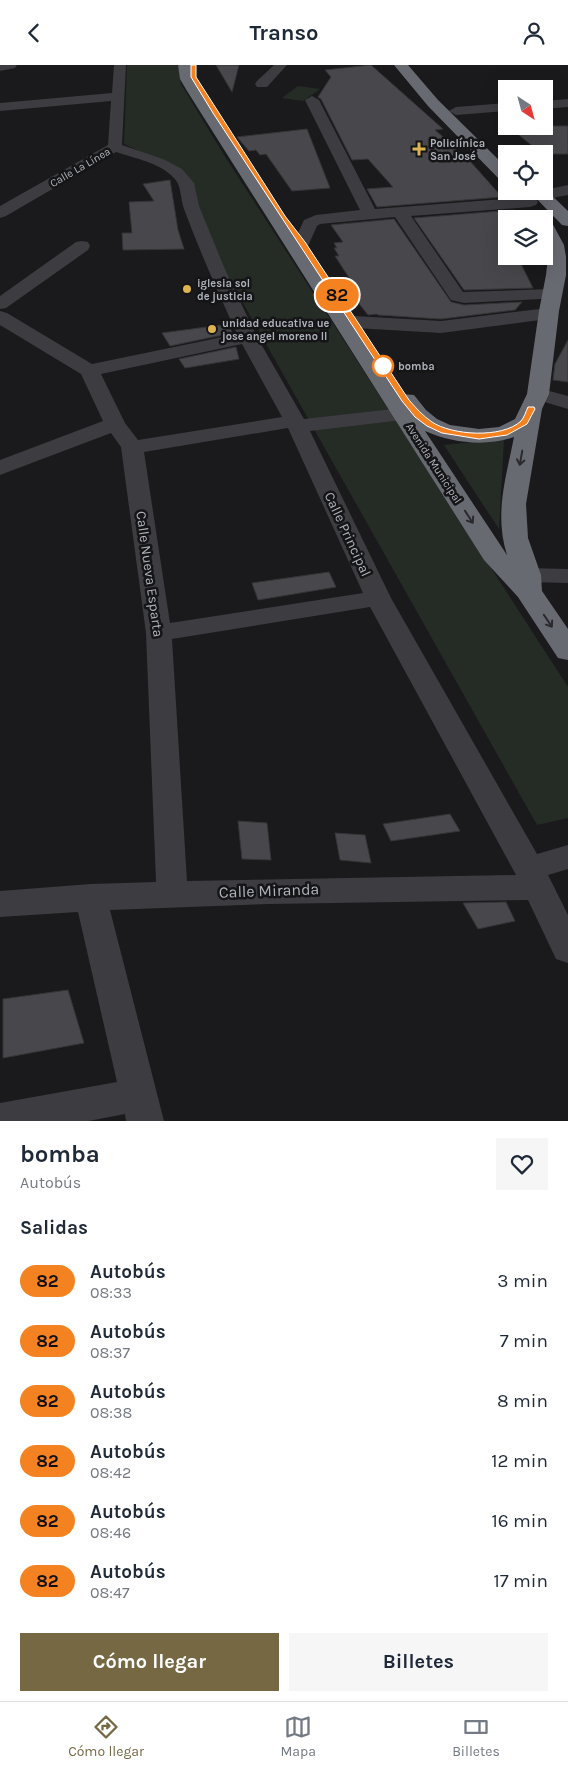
<!DOCTYPE html>
<html lang="es">
<head>
<meta charset="utf-8">
<style>
  :root { --surface:#fff; --page:#f6f6f7; --text:#1f2937; --muted:#747a83; --line:#e0e1e3; --accent:#756843 }
  body { margin:0; font-family:Karla,sans-serif; background:var(--page); color:var(--text); height:100vh; display:flex; flex-direction:column; font-size:19px; white-space:nowrap }
  * { box-sizing:border-box; margin:0 }
  p { font-size:16px; color:var(--muted) }
  .icon { flex:none; width:28px; height:28px; fill:none; stroke:currentColor; stroke-width:2; stroke-linecap:round; stroke-linejoin:round }
  .map { position:relative; height:1056px; overflow:hidden }
  .sheet { display:flex; flex-direction:column; background:var(--surface); flex:1 }
  .sheet>* { flex:none }
  .badge { padding:0 10px; border-radius:16px; font-size:18px; line-height:32px }
  .needle { width:32px; rotate:144deg }
  .controls { position:absolute; left:498px; top:15px; display:grid; gap:10px }
  .controls a { display:grid; place-items:center; width:55px; height:55px; border-radius:0px; background:var(--surface); box-shadow:0 5px 20px #0002; font-size:25px }
  .map>.badge { position:absolute; translate:-50% -50%; box-shadow:0 0 0 2px #fff }
  h2 { padding:0 20px; font-size:19px; line-height:45px }
  .round { display:grid; place-items:center; flex:none; width:52px; height:52px; border-radius:0px; background:var(--page) }
  .headline { display:flex; align-items:center; justify-content:space-between; height:85px; padding:0 20px }
  h1 { font-size:24px; font-weight:700; line-height:38px }
  .cta { display:flex; gap:10px; margin-top:auto; padding:10px 20px }
  .cta a { flex:1; height:58px; border-radius:0px; background:var(--accent); color:#fff; font-size:20px; font-weight:700; line-height:58px; text-align:center }
  .cta a+a { background:var(--page); color:var(--text) }
  ul { padding:0; list-style:none }
  li { display:flex; align-items:center; gap:15px; height:60px; padding:0 20px }
  li div { flex:1 }
  li b { display:block; font-size:19px }
  li em { font-style:normal }
  li .badge { min-width:55px; font-weight:700; text-align:center }
  header { display:flex; justify-content:space-between; align-items:center; height:65px; padding:0 20px; background:var(--surface); font-size:22px; font-weight:700 }
  .tab-bar { display:flex; justify-content:space-around; align-items:center; height:70px; border-top:1px solid var(--line); background:var(--surface); font-size:14px; color:var(--muted) }
  .tab-bar a { display:grid; justify-items:center; gap:2px }
  .tab-bar .selected { color:var(--accent) }
  .map>svg:first-child { display:block }
</style>
</head>
<body>
<header><svg class="icon" aria-label="back" viewBox="0 0 24 24"><path d="M15 5l-7 7 7 7"/></svg>Transo<svg class="icon" aria-label="person" viewBox="0 0 24 24"><circle cx="12" cy="8" r="4"/><path d="M4 21q1-7 8-7t8 7"/></svg></header>
<div class="map">
<svg width="568" height="1056" viewBox="0 0 568 1056">
  <rect width="100%" height="100%" fill="#1a1a1c"/>
  <g fill="#252c26">
    <path d="M127,0H178L181,19L224,90L568,622V753L537,760L220,197L182,105L124,79Z"/>
    <path d="M298,21L320,24L303,36L282,33Z"/>
    <path d="M504,374L499,464L444,380Z"/>
  </g>
  <g fill="#48484c" stroke="#353538">
    <path d="M216,0H239L232,27Z"/>
    <path d="M371,0L443,64L435,65L468,94L502,132L377,142L367,124L393,122L368,94L352,95L321,34L318,32L331,12L325,5Z"/>
    <path d="M508,61H568V89H542Z"/>
    <path d="M307,64L330,123L292,126L266,89L260,90L256,85L249,86L237,72Z"/>
    <path d="M170,115L178,165L184,184L123,185L122,168H132L129,137L154,136L143,119Z"/>
    <path d="M513,145L519,152H516L517,154H506V191H517L533,223L464,225L414,153Z"/>
    <path d="M394,154L451,237L464,240L522,237L515,245L441,254L378,250L377,249L368,250L354,232L361,231L335,191H339L334,183H337L334,178L343,177L331,160Z"/>
    <path d="M229,259L232,268L170,281L162,268Z"/>
    <path d="M568,275V317L553,315L555,299Z"/>
    <path d="M236,282L239,294L185,303L179,294Z"/>
    <path d="M329,507L336,522L258,535L252,518Z"/>
    <path d="M450,749L460,766L391,776L383,759Z"/>
    <path d="M238,756L267,758L271,795L242,794Z"/>
    <path d="M335,768L365,770L371,798L340,795Z"/>
    <path d="M506,837L515,856L478,864L463,838Z"/>
    <path d="M68,925L84,978L3,993V934Z"/>
  </g>
  <g fill="none" stroke-linecap="round" stroke-linejoin="round">
    <g fill="#3c3c41" fill-rule="evenodd">
      <path d="M0,0H17L15,3L0,6Z"/>
      <path d="M114,0H126L122,80L163,94L182,104L194,118L199,141L224,202L257,272L304,354L402,343L409,345L412,349L409,353L402,355L310,366L391,533L537,789L568,780V804L548,810L568,850V898L556,894L528,835L269,839L110,845L164,1056H126L125,1049L89,1056H0V1038L117,1017L78,847L0,852V826L91,819L156,817L146,568L121,382L111,368L0,410V395L103,356L81,309L0,260V246L7,248L92,299L237,269C218,227 200,187 184,144C180,133 182,120 173,112C160,98 134,93 116,87L6,151L0,153V141L108,80L111,36L0,46V38L112,28ZM242,279L282,352L138,375L125,358L101,309ZM288,363L363,528L170,558L144,387ZM370,542L516,810L187,816L172,574Z"/>
      <path d="M274,0H287L267,22H257L255,19L257,16Z"/>
      <path d="M312,31L319,35L375,144L530,132L536,134L538,137L536,140L530,142L411,151L463,227L552,224L558,225L561,229L558,233L464,238L451,235L395,152L320,159L317,161L308,181H296L294,177L304,155L316,150L360,145L305,35Z"/>
      <path d="M568,34V42L544,44V36Z"/>
      <path d="M506,38V46L456,50L449,46L456,42Z"/>
      <path d="M568,120V130L541,135L535,133L533,130L535,127Z"/>
      <path d="M82,176L88,177L90,181L88,185L6,243L0,244V231L76,177Z"/>
      <path d="M548,243L555,245L557,249L555,253L441,268L355,263L348,261L346,257L348,253L355,251L441,256Z"/>
      <path d="M538,323L568,331V344L531,333L528,329L531,325Z"/>
      <path d="M527,503L568,504V518L527,517L518,515L515,510L518,505Z"/>
    </g>
    <g fill="#686a71" fill-rule="evenodd">
      <path d="M178,0H192L194,14L201,26L401,329L414,330L426,345L437,354L450,360L479,364L499,362L515,354L527,329L539,246L546,210L548,192L544,176V154H539H550L564,180L566,192V210L559,246L549,329L542,344L526,439L528,473L541,510L542,526L568,564V595L558,593L518,532L484,495L187,26L180,14ZM425,366C452,378 486,382 514,372C506,413 494,449 507,490Z"/>
      <path d="M394,0H408L438,35L506,102V116L500,115L428,41Z"/>
      <path d="M544,123L568,146V161L562,160L529,126H544Z"/>
    </g>
  </g>
  <defs><path id="oneway-shaft" d="M-6 0H5M1.5-3L5.5 0L1.5 3" fill="none" stroke-width="1.6" stroke-linecap="round" stroke-linejoin="round" transform="scale(1.25)"/></defs>
  <g stroke="#2a2a2e">
    <use href="#oneway-shaft" transform="translate(521 393) rotate(100)"/>
    <use href="#oneway-shaft" transform="translate(469 452) rotate(57)"/>
    <use href="#oneway-shaft" transform="translate(548 556) rotate(56)"/>
  </g>
  <path fill="#f58220" stroke="#fff" d="M191,0H196V12L285,151L305,177L409,335C416,343 423,351 432,357C451,370 502,374 521,356C524,353 526,346 528,342H534L535,344L527,359L507,370L479,374L442,368L427,361L415,352L402,336L213,48L191,12Z"/>
  <g fill="#deb451" stroke="#151517" stroke-width="2">
    <path d="M416.5 76.5h5v5h5v5h-5v5h-5v-5h-5v-5h5z"/>
    <circle cx="187" cy="224" r="5"/>
    <circle cx="212" cy="264" r="5"/>
  </g>
  <circle fill="#fff" stroke="#f58220" stroke-width="2.5" cx="383" cy="301" r="10"/>
  <g text-anchor="middle" stroke-width="5" stroke-linejoin="round" paint-order="stroke">
    <g font-size="11" font-weight="bold" fill="#aeb2ba" stroke="#151517" text-anchor="start">
      <text x="430" y="82">Policlínica<tspan x="430" dy="13">San José</tspan></text>
      <text x="197" y="222">iglesia sol<tspan x="197" dy="13">de justicia</tspan></text>
      <text x="222" y="262">unidad educativa ue<tspan x="222" dy="13">jose angel moreno II</tspan></text>
    </g>
    <g font-size="11" fill="#aeb2ba" stroke="#151517">
      <text transform="translate(80 102) rotate(-30)" y="4">Calle La Línea</text>
      <text transform="translate(434 398) rotate(57)" y="4">Avenida Municipal</text>
    </g>
    <g font-size="11" font-weight="bold" fill="#aeb2ba" stroke="#151517" text-anchor="start">
      <text x="398" y="305">bomba</text>
    </g>
    <g font-size="14" fill="#aeb2ba" stroke="#151517">
      <text transform="translate(348 469) rotate(65)" y="5">Calle Principal</text>
      <text transform="translate(150 509) rotate(82)" y="5">Calle Nueva Esparta</text>
    </g>
    <g font-size="16" fill="#aeb2ba" stroke="#151517">
      <text transform="translate(269 825) rotate(-2)" y="6">Calle Miranda</text>
    </g>
  </g>
</svg>
<div class="controls">
<a><svg class="needle" viewBox="-14 -14 28 28"><path d="M0-13l5 13h-10z" fill="#e53935"/><path d="M0 13l5-13h-10z" fill="#747a83"/></svg></a>
<a><svg class="icon" aria-label="locate" viewBox="0 0 24 24"><circle cx="12" cy="12" r="6"/><path d="M12 2v4M12 18v4M2 12h4M18 12h4"/></svg></a>
<a><svg class="icon" aria-label="layers" viewBox="0 0 24 24"><path d="M12 4l9 5-9 5-9-5zM3 14l9 5 9-5"/></svg></a>
</div>
<b class="badge" style="left:337px;top:230px;background:#f58220;color:#111">82</b>
</div>
<section class="sheet">
<div class="headline"><div><h1>bomba</h1><p>Autobús</p></div><a class="round"><svg class="icon" aria-label="heart" viewBox="0 0 24 24"><path d="M12 20l-8-8c-3-5 5-10 8-4 3-6 11-1 8 4z"/></svg></a></div>
<h2>Salidas</h2>
<ul>
<li><span class="badge" style="background:#f58220;color:#111">82</span><div><b>Autobús</b><p>08:33</p></div><em>3 min</em></li>
<li><span class="badge" style="background:#f58220;color:#111">82</span><div><b>Autobús</b><p>08:37</p></div><em>7 min</em></li>
<li><span class="badge" style="background:#f58220;color:#111">82</span><div><b>Autobús</b><p>08:38</p></div><em>8 min</em></li>
<li><span class="badge" style="background:#f58220;color:#111">82</span><div><b>Autobús</b><p>08:42</p></div><em>12 min</em></li>
<li><span class="badge" style="background:#f58220;color:#111">82</span><div><b>Autobús</b><p>08:46</p></div><em>16 min</em></li>
<li><span class="badge" style="background:#f58220;color:#111">82</span><div><b>Autobús</b><p>08:47</p></div><em>17 min</em></li>
</ul>
<div class="cta"><a>Cómo llegar</a><a>Billetes</a></div>
</section>
<nav class="tab-bar">
<a class="selected"><svg class="icon" aria-label="directions" viewBox="0 0 24 24"><path d="M12 3l9 9-9 9-9-9zM9 14v-3h6M13 9l2 2-2 2"/></svg>Cómo llegar</a>
<a><svg class="icon" aria-label="map" viewBox="0 0 24 24"><path d="M3 6l6-2 6 2 6-2v14l-6 2-6-2-6 2zM9 4v14M15 6v14"/></svg>Mapa</a>
<a><svg class="icon" aria-label="tickets" viewBox="0 0 24 24"><path d="M3 7h18v10H3zM15 7v10"/></svg>Billetes</a>
</nav>
</body>
</html>
